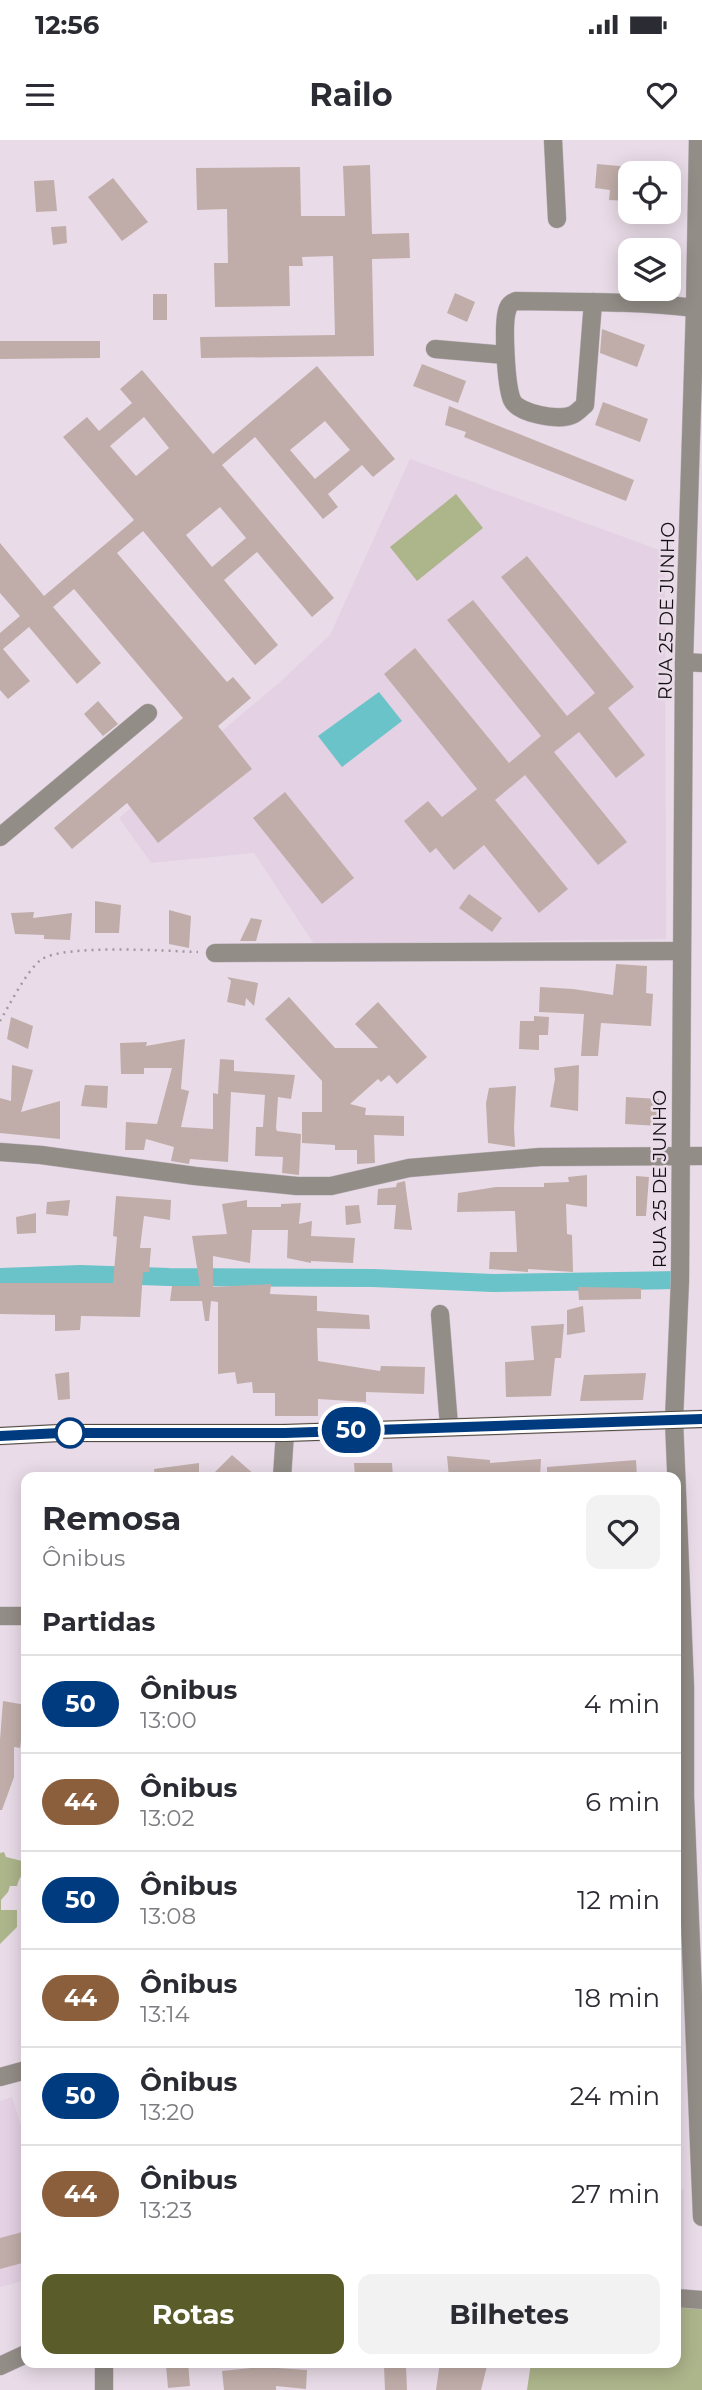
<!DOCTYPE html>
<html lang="pt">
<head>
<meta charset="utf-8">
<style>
  :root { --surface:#fff; --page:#f2f2f3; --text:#2b2b33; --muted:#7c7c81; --line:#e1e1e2; --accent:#5a5c29 }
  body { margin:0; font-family:Montserrat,sans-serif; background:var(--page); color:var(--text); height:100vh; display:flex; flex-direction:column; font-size:26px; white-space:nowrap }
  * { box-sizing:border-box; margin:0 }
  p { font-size:23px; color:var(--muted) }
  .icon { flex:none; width:38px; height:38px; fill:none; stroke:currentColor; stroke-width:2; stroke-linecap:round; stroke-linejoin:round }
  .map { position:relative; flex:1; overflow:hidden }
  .panel { position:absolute; left:21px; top:1332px; width:660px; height:896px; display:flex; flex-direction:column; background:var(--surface); border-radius:14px; box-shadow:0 4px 18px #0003 }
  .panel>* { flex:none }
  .badge { padding:0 14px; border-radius:23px; font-size:24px; line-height:46px }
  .controls { position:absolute; left:618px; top:21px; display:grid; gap:14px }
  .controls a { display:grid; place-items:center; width:63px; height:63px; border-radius:14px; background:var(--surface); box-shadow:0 4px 18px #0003; font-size:35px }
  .map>.badge { position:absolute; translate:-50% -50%; box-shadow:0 0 0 4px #fff }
  h2 { padding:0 21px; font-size:26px; line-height:63px }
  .round { display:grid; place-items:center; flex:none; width:74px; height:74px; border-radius:14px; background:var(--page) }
  .summary { display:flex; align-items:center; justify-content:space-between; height:119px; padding:0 21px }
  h1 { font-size:33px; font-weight:700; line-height:52px }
  .action { display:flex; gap:14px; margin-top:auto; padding:14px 21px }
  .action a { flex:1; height:80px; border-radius:14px; background:var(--accent); color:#fff; font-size:28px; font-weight:700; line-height:80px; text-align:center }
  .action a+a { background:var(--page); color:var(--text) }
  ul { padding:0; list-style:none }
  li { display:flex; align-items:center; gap:21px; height:98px; padding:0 21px; border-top:2px solid var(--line) }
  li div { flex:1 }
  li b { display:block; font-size:26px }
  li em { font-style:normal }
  li .badge { min-width:77px; font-weight:700; text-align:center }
  .status { display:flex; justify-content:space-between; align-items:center; height:49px; padding:0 35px; background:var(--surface); direction:ltr }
  .status svg { height:19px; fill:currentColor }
  header { display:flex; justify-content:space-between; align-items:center; height:91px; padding:0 21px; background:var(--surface); font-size:32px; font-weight:700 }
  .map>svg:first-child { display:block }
</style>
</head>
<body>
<div class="status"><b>12:56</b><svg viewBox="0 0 49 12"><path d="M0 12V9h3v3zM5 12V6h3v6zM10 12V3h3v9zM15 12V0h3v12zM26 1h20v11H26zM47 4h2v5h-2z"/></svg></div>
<header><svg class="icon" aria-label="menu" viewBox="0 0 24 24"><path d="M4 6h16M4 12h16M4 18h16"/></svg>Railo<svg class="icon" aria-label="heart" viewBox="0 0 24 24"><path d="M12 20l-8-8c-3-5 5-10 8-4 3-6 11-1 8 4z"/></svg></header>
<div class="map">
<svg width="702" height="2250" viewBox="0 0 702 2250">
  <rect width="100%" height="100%" fill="#e9dce8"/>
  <g fill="#e4d1e3">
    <path d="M410,319L665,412L666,799L314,804L254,713L151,723L119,678L280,542L330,495Z"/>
    <path d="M676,1844L681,1929H676Z"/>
    <path d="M12,1957L26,2002V2140L0,2147V1961Z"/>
    <path d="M684,2049V2157L676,2156V2050Z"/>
  </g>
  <g fill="#adb58b">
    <path d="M456,354L483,388L417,441L390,407Z"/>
    <path d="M4,1712L6,1717L26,1722C26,1732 19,1736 17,1746H10L8,1752L1,1760V1770H17V1787L0,1804V1713Z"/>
    <path d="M676,2156L702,2157V2250H527L531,2223L676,2222Z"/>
  </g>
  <path fill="#6ac3c8" d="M379,552L402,581L342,627L318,596Z"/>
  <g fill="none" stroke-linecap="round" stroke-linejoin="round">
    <path stroke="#6ac3c8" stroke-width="18" d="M0,1137L80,1134L169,1137L373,1138L493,1143L680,1140"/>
  </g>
  <g fill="#c0ada9" fill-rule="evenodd">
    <path d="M597,24L630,27V61L609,60L610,50L595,48Z"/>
    <path d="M370,25L372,94L409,93L410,118L372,119L374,216L201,218L200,197L335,195L333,116L302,117L303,126H289L290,166L215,167L214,123H228L227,69L197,70L196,28L300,27L301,76H345L343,26Z"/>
    <path d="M113,38L148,82L122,101L88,57Z"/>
    <path d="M54,40L57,71L36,72L34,41Z"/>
    <path d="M66,86L67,103L53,105L51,87Z"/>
    <path d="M455,153L475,162L467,182L447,173Z"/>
    <rect x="153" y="154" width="14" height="26"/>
    <path d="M602,189L645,205L637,227L600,213Z"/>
    <path d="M0,201H100V218L0,219Z"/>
    <path d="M422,224L466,241L458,263L413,246Z"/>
    <path d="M317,226L395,319L373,337L362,325L328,354L338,367L323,379L255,297L222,325L334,458L312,477L257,412L224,440L278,505L255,525L143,391L117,413L227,542L233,537L251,558L218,586L252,629L158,703L127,663L72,709L54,688L183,578L74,449L53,467L101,523L77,544L29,487L3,509L30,541L8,559L0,550V493L20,476L0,453V403L44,456L134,380L63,297L87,277L99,291L132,263L120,249L142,230L213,314ZM144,277L169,308L136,336L110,306ZM325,281L350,310L315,339L290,310ZM220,367L246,398L212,427L186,395Z"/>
    <path d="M603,262L648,279L640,302L595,285Z"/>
    <path d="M449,266L634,340L626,361L464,297L466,292L445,285Z"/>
    <path d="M527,416L634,547L608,568L645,615L616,638L579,592L554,612L627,702L598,725L525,635L495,660L568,749L539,773L484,705L454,730L436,708L430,713L404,681L428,661L442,677L477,649L384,534L415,508L509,623L541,596L447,480L473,460L567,576L595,553L501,437Z"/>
    <path d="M98,561L118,584L103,596L84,574Z"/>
    <path d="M285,652L354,738L322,764L253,678Z"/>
    <path d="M469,754L502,778L492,792L459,768Z"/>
    <path d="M95,761L121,765L119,793H95Z"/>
    <path d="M169,770L191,776L189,808L169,804Z"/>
    <path d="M34,772L33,778L72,773L70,800L44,799V795L15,794L11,773Z"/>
    <path d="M251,778L262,780L256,801H240Z"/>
    <path d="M616,824L647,826L646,853L653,854L651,886L601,883L598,916H581L584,874L539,872L540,847L573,849L613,855Z"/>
    <path d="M227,837L258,843L254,866L246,858L245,866L227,862L231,841Z"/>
    <path d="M289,857L335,908H378L355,884L378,862L427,917L397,944L389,935L381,942L378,939L350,964L366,968L365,975L404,976V996L374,995L375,1023L357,1024V1010H335V1005L302,1003V972H322V941L265,879Z"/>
    <path d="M534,876L549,877L548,895H539V910L519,909L520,881H534Z"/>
    <path d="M11,877L33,886L28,909L7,899Z"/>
    <path d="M185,899L181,949L189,951L181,987L213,989V953L218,954L220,919L234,920V931L295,935L291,959L278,957L276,988L277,991L301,994L299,1035L282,1033L283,1017L255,1016L256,987H263L265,955L231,952L228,1022L190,1019L189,1024L171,1021L174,1007L146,999L144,1010H125L126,982L157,984L172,928H144V934H121L120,903L147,902L146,906Z"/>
    <path d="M12,925L33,930L21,972L60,961V999L0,993V958L11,961Z"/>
    <path d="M579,925L578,971L550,967L555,939L554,928Z"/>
    <path d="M85,945L108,946L107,968L81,966Z"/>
    <path d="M516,946L514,988L515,1007L488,1003L486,963L489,948Z"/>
    <path d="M626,957L659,959L658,986L625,984Z"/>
    <path d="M587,1035V1067L566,1064L567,1094L572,1095L573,1132L528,1129V1132L489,1129L490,1112H517L515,1071L457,1072L458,1053L496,1047H544V1043L569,1042L568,1037Z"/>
    <path d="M636,1036L649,1037L646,1076H636Z"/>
    <path d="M405,1041L407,1057L412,1090L394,1089L396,1065H377L378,1049L396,1047L397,1043Z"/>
    <path d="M116,1056L171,1060L170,1080L144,1076L140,1108H151L149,1132H143L140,1177L81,1176L80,1190L55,1191V1175L0,1174V1143H113L117,1097L113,1096Z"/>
    <path d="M70,1060L68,1076L46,1074L47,1062Z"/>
    <path d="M247,1060V1067H281V1064L301,1063L299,1084L312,1081L311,1096L355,1098L353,1123L311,1121V1123L287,1118L288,1090H252L250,1123L213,1116V1147L271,1144L270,1154L317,1156V1171L369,1175L370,1189L317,1188L318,1221L380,1231L381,1226L425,1227L424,1254L366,1252V1262L318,1259V1276H275V1253H253L252,1242L237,1244L235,1232L218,1234V1162L211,1161L209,1181H205L202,1161H170L172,1146H200L192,1096L227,1094L222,1064Z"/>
    <path d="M359,1065L361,1083L346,1085L345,1066Z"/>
    <path d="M36,1073V1093L17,1094L16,1077Z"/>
    <path d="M578,1147L641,1148V1159L579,1160Z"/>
    <path d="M583,1166L585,1192L567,1195V1170Z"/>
    <path d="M564,1184L561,1218H555L551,1256L506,1257L505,1222L534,1220L531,1186Z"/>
    <path d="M69,1232L70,1259L58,1260L55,1234Z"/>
    <path d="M646,1233L643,1260L580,1261L584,1235Z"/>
    <path d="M232,1315L257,1337H210Z"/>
    <path d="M447,1316L490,1320V1323L541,1319L540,1337H449Z"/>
    <path d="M636,1320L637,1337H547V1327Z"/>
    <path d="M199,1323V1337H155L154,1329Z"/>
    <path d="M354,1323H392L393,1337H355Z"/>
    <path d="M3,1561L26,1565L20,1608L14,1607V1637L2,1670H0V1600Z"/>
    <path d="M26,2091V2122L0,2129V2098Z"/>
    <path d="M440,2222H488L481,2250H436Z"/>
    <path d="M188,2223L190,2246L168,2248L166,2225Z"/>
    <path d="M261,2223L277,2225V2228L307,2230L306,2249L276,2246V2250H224L222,2231L260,2227Z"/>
    <path d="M384,2226H406L407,2250H385Z"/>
  </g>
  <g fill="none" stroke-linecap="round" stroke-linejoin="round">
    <defs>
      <g id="minor">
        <path d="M553,0L557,79"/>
        <path d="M698,0L695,168L684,522L680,1140L674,1280L685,1547V1657L702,2077"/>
        <path d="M593,162L585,265C581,268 577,273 572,275C560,281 518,274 512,260C506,246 502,181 508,168C510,163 512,163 516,161C576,162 636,161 695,168"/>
        <path d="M435,209L505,215"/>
        <path d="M684,522L702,523"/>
        <path d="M0,697L148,573"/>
        <path d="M215,813L681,811"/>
        <path d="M0,1012L41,1015L195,1036L297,1046H331L409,1028L540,1017L702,1016"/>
        <path d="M440,1174L449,1286"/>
        <path d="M282,1337L285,1293"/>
        <path d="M0,1476H26"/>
        <path d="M0,1937L26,1930"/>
        <path d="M676,2158L702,2160"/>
        <path d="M0,2226L26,2214"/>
        <path d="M104,2250V2222"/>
      </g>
      <path id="major" d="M0,1296L60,1293H285L702,1279"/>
    </defs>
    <use href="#minor" stroke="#c2b7c1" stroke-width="19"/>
    <use href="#major" stroke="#c2b7c1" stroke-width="19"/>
    <path stroke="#a298a2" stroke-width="2.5" stroke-dasharray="2 5" stroke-linecap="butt" d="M0,881C9,866 28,828 42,819C67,804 165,811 198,812"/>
    <use href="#minor" stroke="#928d87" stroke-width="18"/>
    <use href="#major" stroke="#524940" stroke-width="18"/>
  </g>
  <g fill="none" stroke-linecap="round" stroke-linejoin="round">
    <defs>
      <path id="line" d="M0,1296L60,1293H285L702,1279"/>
    </defs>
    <use href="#line" stroke="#fff" stroke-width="16"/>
    <use href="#line" stroke="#003b80" stroke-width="10"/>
  </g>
  <circle fill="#fff" stroke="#003b80" stroke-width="3.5" cx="70" cy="1293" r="14"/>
  <g text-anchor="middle" stroke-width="5" stroke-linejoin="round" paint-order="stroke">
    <g font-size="19" fill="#120e12" stroke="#e9dce8">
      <text transform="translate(666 471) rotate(-89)" y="7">RUA 25 DE JUNHO</text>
      <text transform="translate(659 1039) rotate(-90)" y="7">RUA 25 DE JUNHO</text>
    </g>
  </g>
</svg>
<div class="controls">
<a><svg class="icon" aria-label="locate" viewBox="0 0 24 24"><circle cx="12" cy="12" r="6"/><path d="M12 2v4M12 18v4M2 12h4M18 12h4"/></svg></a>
<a><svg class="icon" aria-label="layers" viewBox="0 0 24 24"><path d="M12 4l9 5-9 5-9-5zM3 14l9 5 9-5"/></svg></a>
</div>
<b class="badge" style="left:351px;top:1290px;background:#003b80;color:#fff">50</b>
<section class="panel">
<div class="summary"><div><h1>Remosa</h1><p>Ônibus</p></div><a class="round"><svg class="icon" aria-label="heart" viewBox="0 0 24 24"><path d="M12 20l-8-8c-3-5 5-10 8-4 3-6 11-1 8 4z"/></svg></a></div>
<h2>Partidas</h2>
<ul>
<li><span class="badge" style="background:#003b80;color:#fff">50</span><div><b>Ônibus</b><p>13:00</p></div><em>4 min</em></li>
<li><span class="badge" style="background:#8b5e3c;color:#fff">44</span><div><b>Ônibus</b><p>13:02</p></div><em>6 min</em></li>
<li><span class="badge" style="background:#003b80;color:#fff">50</span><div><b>Ônibus</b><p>13:08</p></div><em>12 min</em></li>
<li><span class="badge" style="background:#8b5e3c;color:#fff">44</span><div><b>Ônibus</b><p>13:14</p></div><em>18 min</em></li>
<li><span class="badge" style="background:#003b80;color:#fff">50</span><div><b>Ônibus</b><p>13:20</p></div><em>24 min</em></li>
<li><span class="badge" style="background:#8b5e3c;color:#fff">44</span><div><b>Ônibus</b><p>13:23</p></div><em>27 min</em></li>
</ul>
<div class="action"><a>Rotas</a><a>Bilhetes</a></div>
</section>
</div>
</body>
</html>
